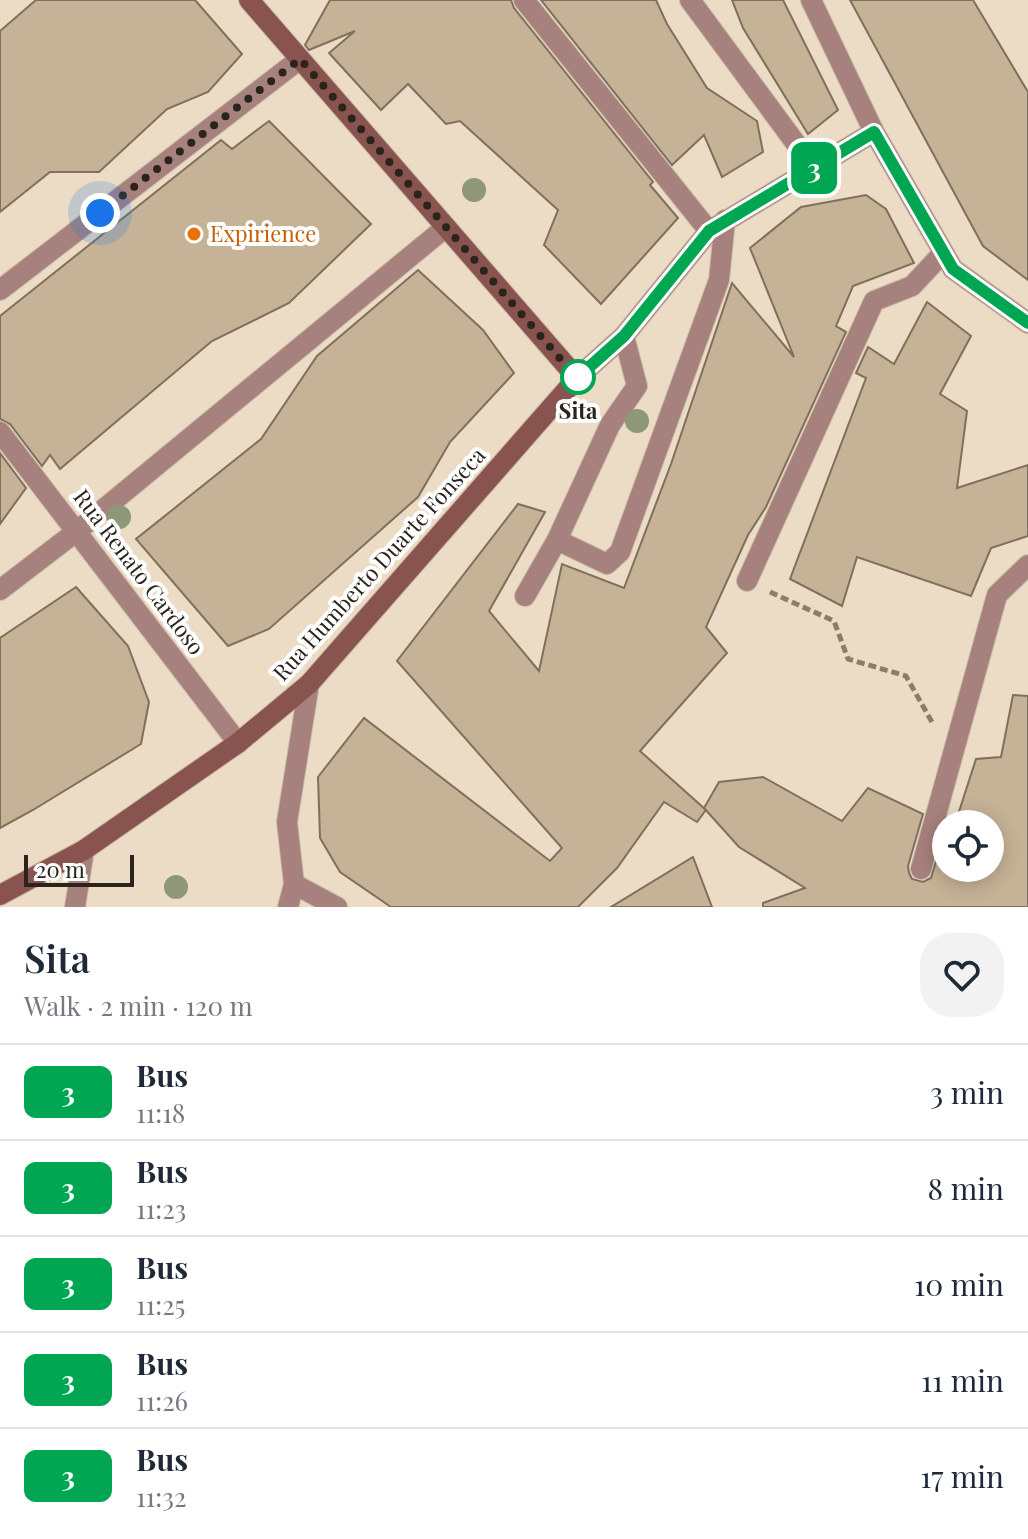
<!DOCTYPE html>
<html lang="en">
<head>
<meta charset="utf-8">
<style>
  :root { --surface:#fff; --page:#f2f2f3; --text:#1f2937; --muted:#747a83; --line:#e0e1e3 }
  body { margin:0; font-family:"Playfair Display",serif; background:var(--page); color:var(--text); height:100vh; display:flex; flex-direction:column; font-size:30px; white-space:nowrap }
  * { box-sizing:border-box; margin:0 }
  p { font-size:26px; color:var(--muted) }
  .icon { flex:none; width:44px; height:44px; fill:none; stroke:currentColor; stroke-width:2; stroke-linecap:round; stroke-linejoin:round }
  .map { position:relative; height:907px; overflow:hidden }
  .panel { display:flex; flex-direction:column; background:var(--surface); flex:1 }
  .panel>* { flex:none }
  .badge { padding:0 16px; border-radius:12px; font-size:28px; line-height:52px }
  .controls { position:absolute; left:932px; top:810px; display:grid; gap:16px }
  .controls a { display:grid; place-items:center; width:72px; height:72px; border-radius:50%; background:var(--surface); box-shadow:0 4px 20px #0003; font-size:40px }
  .scale { position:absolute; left:24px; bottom:20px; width:110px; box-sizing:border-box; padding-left:8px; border:4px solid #2a241b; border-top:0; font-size:22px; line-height:28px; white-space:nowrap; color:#2a241b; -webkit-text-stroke:6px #fff; paint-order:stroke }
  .you { position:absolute; width:40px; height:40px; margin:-20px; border:6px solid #fff; border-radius:50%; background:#1a73e8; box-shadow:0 0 0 12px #1a73e833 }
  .map>.badge { position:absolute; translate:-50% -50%; box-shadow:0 0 0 4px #fff }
  .round { display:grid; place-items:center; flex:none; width:84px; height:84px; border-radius:32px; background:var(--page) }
  .headline { display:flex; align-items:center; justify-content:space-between; height:136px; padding:0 24px }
  h1 { font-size:38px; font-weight:600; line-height:60px }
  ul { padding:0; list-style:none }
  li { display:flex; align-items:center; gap:24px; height:96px; padding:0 24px; border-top:2px solid var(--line) }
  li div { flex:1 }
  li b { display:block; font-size:30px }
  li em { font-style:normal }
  li .badge { min-width:88px; font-weight:700; text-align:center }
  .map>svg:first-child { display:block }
</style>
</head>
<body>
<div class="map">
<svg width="1028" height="907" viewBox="0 0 1028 907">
  <rect width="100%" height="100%" fill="#ecdcc5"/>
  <g fill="#c6b296" stroke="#7f705c" stroke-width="2">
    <path d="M36,0H195L242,54L208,92L167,109L99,172H50L0,212V31Z"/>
    <path d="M330,0H511L514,8L653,182L650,185L678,218L601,304L544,245L558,210L460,121L446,124L408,84L381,110L329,53L355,31L309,50L305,45Z"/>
    <path d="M541,0H656L667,24L707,88L757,121L763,152L722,177L704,135L672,165Z"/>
    <path d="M732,0H783L838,110L808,134L743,28Z"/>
    <path d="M850,0H973L1028,92V280L983,246Z"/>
    <path d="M269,121L371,224L289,303L212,341L60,469L50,455L42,466L10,424L0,419V316L221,140L232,149Z"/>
    <path d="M866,195L886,209L914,263L853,286L836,326L846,332L766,507L748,535L706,627L727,653L640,751L706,810L697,822L664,802L617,868L578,907H391L340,872L320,838L318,777L364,718L550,861L562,848L397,661L518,504L545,512L489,611L539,671L562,564L624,588L671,464L732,283L794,357L750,248L801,207Z"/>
    <path d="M418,270L483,330L514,373L450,442L418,497L269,629L228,646L136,539L261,439L317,356Z"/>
    <path d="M927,302L971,336L940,394L967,411L957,488L1028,465V536L991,548L971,596L857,557L842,606L790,579L866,378L856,373L868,347L894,364Z"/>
    <path d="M0,453L26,488L0,524Z"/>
    <path d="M76,587L128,646L149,702L141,744L33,810L0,828V638Z"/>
    <path d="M1013,695L1028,696V907H763V903L805,888L739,847L704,808L719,782L763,777L842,821L868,788L923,814L908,866L909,873L912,879L923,882L931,878L946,828V868H990V824H955L976,759L1001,757Z"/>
    <path d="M693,857L712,907H611Z"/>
  </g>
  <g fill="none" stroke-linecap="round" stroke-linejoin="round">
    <defs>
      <g id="street">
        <path d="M524,0L709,231"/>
        <path d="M690,0L814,168"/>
        <path d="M811,0L874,132"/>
        <path d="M0,290L300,59"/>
        <path d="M577,378L624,336L709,231L874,132L953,269L1028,323"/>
        <path d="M0,432L238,743"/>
        <path d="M557,540L610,425L637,386L624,336"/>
        <path d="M747,581L874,301L912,286L943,253"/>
        <path d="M0,590L77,531L446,227"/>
        <path d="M525,596L557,540L607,564L620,552L719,280L725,220"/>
        <path d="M921,869L997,595L1028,565"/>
        <path d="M294,884L337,907"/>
        <path d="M75,907L84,850"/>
        <path d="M288,907L294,884L287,822L309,684"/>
      </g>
      <path id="secondary" d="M0,895L84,850L238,743L309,684L577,378L249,0"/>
    </defs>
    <use href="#street" stroke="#c9bba6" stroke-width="22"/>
    <use href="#secondary" stroke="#c9bba6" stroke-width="22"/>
    <path stroke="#897e6e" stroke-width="5" stroke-dasharray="8 4" stroke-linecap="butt" d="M770,592L834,621L848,659L906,676L933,724"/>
    <use href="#street" stroke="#a7817d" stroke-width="20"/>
    <use href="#secondary" stroke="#895450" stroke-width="20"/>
  </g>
  <g fill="#8e9776">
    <circle cx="474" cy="190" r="12"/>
    <circle cx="637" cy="421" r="12"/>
    <circle cx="119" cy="517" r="12"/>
    <circle cx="176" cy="887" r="12"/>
  </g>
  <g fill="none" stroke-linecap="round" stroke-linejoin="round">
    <defs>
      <path id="line" d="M577,378L624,336L709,231L874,132L953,269L1028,323"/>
    </defs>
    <use href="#line" stroke="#fff" stroke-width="18"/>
    <use href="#line" stroke="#00a651" stroke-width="12"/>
    <path stroke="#2a241b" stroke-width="8" stroke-dasharray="0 14.4" d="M100,213L300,59L577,378L578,377"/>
  </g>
  <circle fill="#e8710a" stroke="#fff" stroke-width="3" cx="194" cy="234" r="8"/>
  <circle fill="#fff" stroke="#00a651" stroke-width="4" cx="578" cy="377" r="16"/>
  <g text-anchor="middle" stroke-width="8" stroke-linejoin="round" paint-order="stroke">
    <g font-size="22" fill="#c56008" stroke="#fff" text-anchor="start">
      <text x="210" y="242">Expirience</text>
    </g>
    <g font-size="22" font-weight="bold" fill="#2a241b" stroke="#fff">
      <text x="578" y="419">Sita</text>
    </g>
    <g font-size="22" fill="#2a241b" stroke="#fff">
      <text transform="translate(379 564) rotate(-48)" y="8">Rua Humberto Duarte Fonseca</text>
      <text transform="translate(139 572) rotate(53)" y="8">Rua Renato Cardoso</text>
    </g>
  </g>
</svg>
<div class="controls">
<a><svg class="icon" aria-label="locate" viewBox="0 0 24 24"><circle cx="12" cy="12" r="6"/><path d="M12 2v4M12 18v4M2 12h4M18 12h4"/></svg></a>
</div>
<div class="scale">20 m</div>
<div class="you" style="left:100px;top:213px"></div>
<b class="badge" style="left:814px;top:168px;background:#00a651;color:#fff">3</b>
</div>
<section class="panel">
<div class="headline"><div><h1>Sita</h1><p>Walk · 2 min · 120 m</p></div><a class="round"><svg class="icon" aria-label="heart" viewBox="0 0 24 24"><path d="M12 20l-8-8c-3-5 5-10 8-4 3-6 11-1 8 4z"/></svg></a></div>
<ul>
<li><span class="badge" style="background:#00a651;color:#fff">3</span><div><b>Bus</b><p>11:18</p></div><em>3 min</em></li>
<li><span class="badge" style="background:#00a651;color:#fff">3</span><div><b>Bus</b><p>11:23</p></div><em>8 min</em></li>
<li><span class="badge" style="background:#00a651;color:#fff">3</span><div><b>Bus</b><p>11:25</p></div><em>10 min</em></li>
<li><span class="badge" style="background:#00a651;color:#fff">3</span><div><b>Bus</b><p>11:26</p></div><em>11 min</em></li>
<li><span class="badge" style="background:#00a651;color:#fff">3</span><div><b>Bus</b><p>11:32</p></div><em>17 min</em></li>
</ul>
</section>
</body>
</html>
